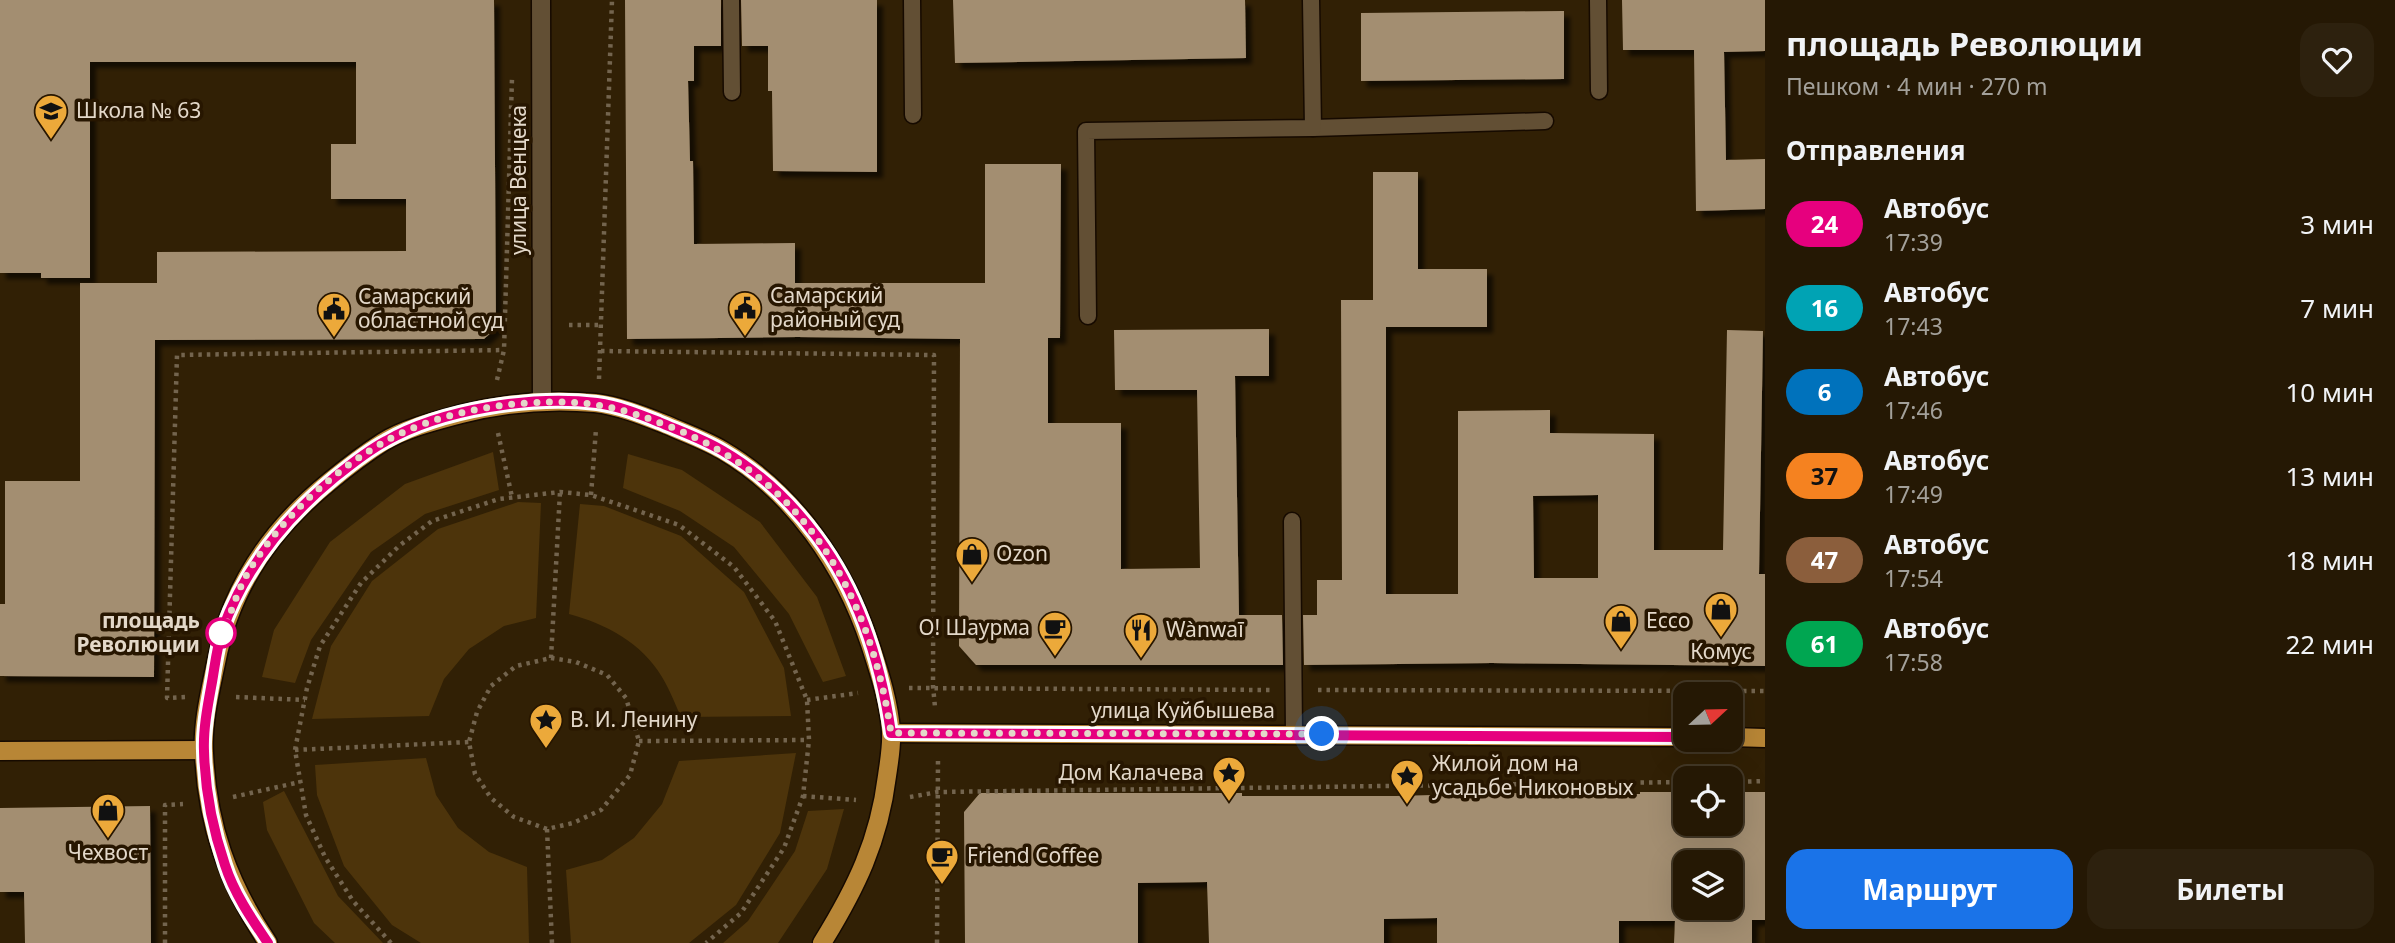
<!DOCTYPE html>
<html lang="ru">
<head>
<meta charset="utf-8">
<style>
  :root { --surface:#251804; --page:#2d210e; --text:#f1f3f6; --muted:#a3a09a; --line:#423726; --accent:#1a73e8 }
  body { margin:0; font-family:"Noto Sans",sans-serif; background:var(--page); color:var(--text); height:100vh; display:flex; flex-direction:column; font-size:26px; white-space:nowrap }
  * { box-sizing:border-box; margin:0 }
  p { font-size:23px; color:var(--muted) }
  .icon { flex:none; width:38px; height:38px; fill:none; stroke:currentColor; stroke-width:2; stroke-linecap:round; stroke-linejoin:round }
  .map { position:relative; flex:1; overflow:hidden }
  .side { display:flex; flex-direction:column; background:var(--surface); width:630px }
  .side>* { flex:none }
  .badge { padding:0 14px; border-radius:23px; font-size:24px; line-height:46px }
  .needle { width:46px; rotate:68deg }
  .fabs { position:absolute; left:1673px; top:682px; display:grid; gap:14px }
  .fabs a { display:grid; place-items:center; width:70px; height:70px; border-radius:14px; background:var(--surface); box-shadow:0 7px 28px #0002,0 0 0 2px var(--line); font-size:35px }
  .you { position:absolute; width:35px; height:35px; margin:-18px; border:5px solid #fff; border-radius:50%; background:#1a73e8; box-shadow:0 0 0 10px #1a73e833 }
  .map>.badge { position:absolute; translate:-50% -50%; box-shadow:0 0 0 4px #fff }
  h2 { padding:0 21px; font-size:26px; line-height:63px }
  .round { display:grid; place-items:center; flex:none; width:74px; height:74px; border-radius:21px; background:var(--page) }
  .head { display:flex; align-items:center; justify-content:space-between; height:119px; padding:0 21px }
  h1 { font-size:33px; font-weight:700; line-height:52px }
  .action { display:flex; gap:14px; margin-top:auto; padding:14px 21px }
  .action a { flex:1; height:80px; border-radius:21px; background:var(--accent); color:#fff; font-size:28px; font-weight:700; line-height:80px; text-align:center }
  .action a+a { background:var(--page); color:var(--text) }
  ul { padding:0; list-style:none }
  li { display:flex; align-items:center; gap:21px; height:84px; padding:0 21px }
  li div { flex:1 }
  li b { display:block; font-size:26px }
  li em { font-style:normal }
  li .badge { min-width:77px; font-weight:700; text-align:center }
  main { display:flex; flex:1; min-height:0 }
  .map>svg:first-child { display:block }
</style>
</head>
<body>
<main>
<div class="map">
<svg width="1765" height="943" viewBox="0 0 1765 943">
  <defs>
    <filter id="shadow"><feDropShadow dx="6" dy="6" stdDeviation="2" flood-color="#0009"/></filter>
  </defs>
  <rect width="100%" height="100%" fill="#312005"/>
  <g fill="#4d340b">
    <path d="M493,452L499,490L425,514L371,552L311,640L295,683L262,677L274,630L330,542L405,484Z"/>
    <path d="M628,454L682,470L760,522L817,597L846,676L823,682L789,614L734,547L680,511L623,488Z"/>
    <path d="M518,502L541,503L536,618L504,626L469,649L444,679L429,716L312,719L331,646L372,581L438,529Z"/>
    <path d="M580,504L604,506L681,536L744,592L784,668L791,716L681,717C675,704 670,690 662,677C642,643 606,624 569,614Z"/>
    <path d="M796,753L780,833L736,905L689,943H571L566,870L602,860L634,838L662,804L679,761Z"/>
    <path d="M426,758L436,795L458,828L489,852L527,867L529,943H421L392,925L344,866L317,795L315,765Z"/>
    <path d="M284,791L338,896L383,943H335L314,923L267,830L263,802Z"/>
    <path d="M844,809L827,869L778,943H723L748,921L795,851L808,811Z"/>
  </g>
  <g fill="#a38e71" fill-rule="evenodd" filter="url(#shadow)">
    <path d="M0,0H494L496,328L484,339L155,340L154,677L0,676V604H5V481H80V283H157V252L406,251V199H331V144H356V62H90V278H41V273H0Z"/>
    <path d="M625,0H721V46H694V81H688L690,161H693L694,244L795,243V283H985V164H1061L1060,338H1048V423H1121V569L1200,568L1197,390H1115L1114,330L1269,329V376H1235L1239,615H1282L1283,665H976L959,646L960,339L798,337L627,339Z"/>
    <path d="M741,0H877V172L773,171L772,91H768V46H742Z"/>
    <path d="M953,0H1245L1246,58L955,63Z"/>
    <path d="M1622,0H1765V51L1724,52L1726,160L1765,159V209L1696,211L1694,50H1623Z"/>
    <path d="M1564,11V79L1361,81V13Z"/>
    <path d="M1373,172H1418V269H1487V327H1386V594H1458V411L1550,410V433L1654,434V550H1723L1727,330L1763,331L1759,574H1765V666L1492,663L1304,665L1303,615H1317V580H1342L1341,300H1373ZM1598,495V578H1534L1533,496Z"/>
    <path d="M1640,792H1685V824H1731V792H1765V920H1752V943H1674L1675,921H1619V943H1437V918L1384,919V943H1209L1207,882L1138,883V943H965L964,812L980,793H1242V796H1396L1504,793L1640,794ZM1685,863H1731V908H1685Z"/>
    <path d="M150,806L151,943H25L24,892H0V808Z"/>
  </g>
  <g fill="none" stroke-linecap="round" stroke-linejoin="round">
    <defs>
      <g id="lane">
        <path d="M731,0L732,92"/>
        <path d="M912,0L913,115"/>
        <path d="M1598,0L1599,91"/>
        <path d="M1313,128L1545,121"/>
        <path d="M1088,316L1086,131L1313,128L1311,0"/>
        <path d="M1292,521L1294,733"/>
      </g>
      <path id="secondary" d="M541,0L542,402"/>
      <g id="primary">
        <path d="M891,733L1685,737"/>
        <path d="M1731,737L1765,738"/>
        <path d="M0,751L203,750"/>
        <path d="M268,943C228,883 207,825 204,753C202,724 210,692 216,663C230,589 271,529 329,482C346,468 364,454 383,442C406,428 435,421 461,414C504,403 551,399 595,403C620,406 644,416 667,425C685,433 705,440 722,450C794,492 844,566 870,644C879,672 889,701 891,731C892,746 889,762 887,776C879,841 856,888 822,943"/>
      </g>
    </defs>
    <use href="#lane" stroke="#160a00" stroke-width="19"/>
    <use href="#secondary" stroke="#160a00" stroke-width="21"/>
    <use href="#primary" stroke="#160a00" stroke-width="21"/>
    <g stroke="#73644e" stroke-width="4.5" stroke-dasharray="3.5 5" stroke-linecap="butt">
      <path d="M569,325H601"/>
      <path d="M601,351L934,355L933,686L935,707"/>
      <path d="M599,379L612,0"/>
      <path d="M497,380L504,350L512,78"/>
      <path d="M498,433L512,497"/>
      <path d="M591,495L596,429"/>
      <path d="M551,658L576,662L607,675L626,698L639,741L630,775L601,810L573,823L547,829L514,817L491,798L475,774L469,742L477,712L491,686L516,666Z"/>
      <path d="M551,658L560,492"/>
      <path d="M909,688L1271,690"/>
      <path d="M1318,690L1765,691"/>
      <path d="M185,697L167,698L177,355L504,350"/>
      <path d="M236,697L305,700"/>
      <path d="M807,700L858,693"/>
      <path d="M639,741L809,740"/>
      <path d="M295,750L469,742"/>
      <path d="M1731,782L1765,781"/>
      <path d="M803,796L856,800"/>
      <path d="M233,797L300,782"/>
      <path d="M910,797L938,792L1685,782"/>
      <path d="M547,829L552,943"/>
      <path d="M165,943V805L183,804"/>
      <path d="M391,943L353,901L325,857L306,815L295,750L307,688L320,646L361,583L399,546L432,521L499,499L560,492L591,495L679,525L734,567L775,621L807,700L809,740L803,796L784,848L741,913L706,943"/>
      <path d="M937,943L938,758"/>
    </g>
    <use href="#lane" stroke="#624f34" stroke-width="16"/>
    <use href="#secondary" stroke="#624f34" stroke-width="18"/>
    <use href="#primary" stroke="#b88636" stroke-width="18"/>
  </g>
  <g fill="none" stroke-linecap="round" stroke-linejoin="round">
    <defs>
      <path id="line" d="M268,943C251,918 234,893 225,865C213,830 205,788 204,751C203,729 208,704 212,682C215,665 217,647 222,631C244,569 283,520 334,478C350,465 367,451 386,441C442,409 534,395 597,403C619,406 639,414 659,422C680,431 703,439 723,451C759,472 792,503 817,537C859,593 881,664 891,733L1685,737"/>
    </defs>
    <use href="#line" stroke="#fff" stroke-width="16"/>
    <use href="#line" stroke="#e6007e" stroke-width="10"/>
    <path stroke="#e3d8c9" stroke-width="7" stroke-dasharray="0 12.6" d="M221,633C231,616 236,594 246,576C276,523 333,470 386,441C426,418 482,406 527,403C585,399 618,406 671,427C805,480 871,595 891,733L1322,734"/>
  </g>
  <defs>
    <symbol id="school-pin" viewBox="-11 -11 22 30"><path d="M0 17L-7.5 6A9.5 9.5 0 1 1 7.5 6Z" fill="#eca93a" stroke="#271600"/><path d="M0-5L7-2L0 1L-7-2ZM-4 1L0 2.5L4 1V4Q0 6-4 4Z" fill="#111"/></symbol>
    <symbol id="civic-pin" viewBox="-11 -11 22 30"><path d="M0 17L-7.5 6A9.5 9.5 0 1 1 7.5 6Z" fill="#eca93a" stroke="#271600"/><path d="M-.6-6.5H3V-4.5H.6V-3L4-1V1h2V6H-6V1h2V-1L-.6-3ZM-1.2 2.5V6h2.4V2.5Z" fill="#111"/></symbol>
    <symbol id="shop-pin" viewBox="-11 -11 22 30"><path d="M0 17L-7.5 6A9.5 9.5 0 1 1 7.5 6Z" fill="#eca93a" stroke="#271600"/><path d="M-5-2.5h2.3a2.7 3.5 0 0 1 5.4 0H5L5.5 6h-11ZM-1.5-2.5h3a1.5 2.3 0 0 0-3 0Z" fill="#111"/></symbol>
    <symbol id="cafe-pin" viewBox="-11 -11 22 30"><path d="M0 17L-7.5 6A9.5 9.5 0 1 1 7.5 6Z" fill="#eca93a" stroke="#271600"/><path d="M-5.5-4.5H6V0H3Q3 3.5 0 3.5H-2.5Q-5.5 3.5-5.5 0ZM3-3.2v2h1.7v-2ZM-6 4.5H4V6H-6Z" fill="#111"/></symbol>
    <symbol id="restaurant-pin" viewBox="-11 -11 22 30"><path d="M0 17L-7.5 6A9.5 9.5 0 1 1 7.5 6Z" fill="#eca93a" stroke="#271600"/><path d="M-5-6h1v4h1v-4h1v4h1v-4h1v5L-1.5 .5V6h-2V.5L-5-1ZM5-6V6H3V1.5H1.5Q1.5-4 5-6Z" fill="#111"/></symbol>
    <symbol id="sight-pin" viewBox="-11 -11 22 30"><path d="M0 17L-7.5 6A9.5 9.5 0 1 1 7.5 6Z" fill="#eca93a" stroke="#271600"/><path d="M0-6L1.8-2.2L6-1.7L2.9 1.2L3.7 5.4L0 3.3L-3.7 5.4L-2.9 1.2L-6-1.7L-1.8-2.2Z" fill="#111"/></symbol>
  </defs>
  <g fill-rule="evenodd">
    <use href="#school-pin" x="32" y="92" width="38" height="52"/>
    <use href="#civic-pin" x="726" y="289" width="38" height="52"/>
    <use href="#civic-pin" x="315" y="290" width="38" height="52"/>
    <use href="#shop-pin" x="953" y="535" width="38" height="52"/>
    <use href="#shop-pin" x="1702" y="590" width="38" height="52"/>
    <use href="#shop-pin" x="1602" y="602" width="38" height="52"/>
    <use href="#cafe-pin" x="1036" y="609" width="38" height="52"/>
    <use href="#restaurant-pin" x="1122" y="611" width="38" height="52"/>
    <use href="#sight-pin" x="527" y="701" width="38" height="52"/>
    <use href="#sight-pin" x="1210" y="754" width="38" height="52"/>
    <use href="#sight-pin" x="1388" y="757" width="38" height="52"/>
    <use href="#shop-pin" x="89" y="791" width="38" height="52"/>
    <use href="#cafe-pin" x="923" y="837" width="38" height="52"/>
  </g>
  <circle fill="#fff" stroke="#e6007e" stroke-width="3.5" cx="221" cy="633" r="14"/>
  <g text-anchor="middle" stroke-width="7" stroke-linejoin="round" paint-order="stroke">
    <g font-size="21" fill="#e3d8c9" stroke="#271600" text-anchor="start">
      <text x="76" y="118">Школа № 63</text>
      <text x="770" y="303">Самарский<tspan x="770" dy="24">районый суд</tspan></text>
      <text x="358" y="304">Самарский<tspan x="358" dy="24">областной суд</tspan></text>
      <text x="996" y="561">Ozon</text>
      <text x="1646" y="628">Ecco</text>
      <text x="1030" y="635" text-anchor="end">О! Шаурма</text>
      <text x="1166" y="637">Wànwaī</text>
      <text x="1721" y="659" text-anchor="middle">Комус</text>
      <text x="570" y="727">В. И. Ленину</text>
      <text x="1432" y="771">Жилой дом на<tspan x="1432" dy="24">усадьбе Никоновых</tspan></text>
      <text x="1204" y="780" text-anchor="end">Дом Калачева</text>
      <text x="108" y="860" text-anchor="middle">Чехвост</text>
      <text x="967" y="863">Friend Coffee</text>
    </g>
    <g font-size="21" fill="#e3d8c9" stroke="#271600">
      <text transform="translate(519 180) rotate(-90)" y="7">улица Венцека</text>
      <text x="1183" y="718">улица Куйбышева</text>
    </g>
    <g font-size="21" font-weight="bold" fill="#e3d8c9" stroke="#271600" text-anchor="end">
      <text x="200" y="628">площадь<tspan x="200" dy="24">Революции</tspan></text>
    </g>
  </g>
</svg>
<div class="fabs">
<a><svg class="needle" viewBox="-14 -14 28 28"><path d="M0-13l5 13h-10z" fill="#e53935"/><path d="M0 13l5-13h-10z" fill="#a3a09a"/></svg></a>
<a><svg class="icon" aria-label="locate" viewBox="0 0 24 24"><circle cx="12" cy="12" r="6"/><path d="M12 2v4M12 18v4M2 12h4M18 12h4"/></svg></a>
<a><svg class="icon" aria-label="layers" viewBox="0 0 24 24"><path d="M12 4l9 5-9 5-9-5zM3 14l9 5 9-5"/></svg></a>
</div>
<div class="you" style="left:1322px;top:734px"></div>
</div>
<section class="side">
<div class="head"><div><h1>площадь Революции</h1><p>Пешком · 4 мин · 270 m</p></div><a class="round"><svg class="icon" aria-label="heart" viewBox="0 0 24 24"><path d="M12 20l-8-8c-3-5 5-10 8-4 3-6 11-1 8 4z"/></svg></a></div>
<h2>Отправления</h2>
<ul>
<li><span class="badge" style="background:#e6007e;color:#fff">24</span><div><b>Автобус</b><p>17:39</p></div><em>3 мин</em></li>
<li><span class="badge" style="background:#00a3b4;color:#fff">16</span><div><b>Автобус</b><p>17:43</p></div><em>7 мин</em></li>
<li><span class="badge" style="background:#0072bc;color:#fff">6</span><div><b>Автобус</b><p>17:46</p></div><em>10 мин</em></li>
<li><span class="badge" style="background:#f58220;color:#111">37</span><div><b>Автобус</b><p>17:49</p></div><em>13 мин</em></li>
<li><span class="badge" style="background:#8b5e3c;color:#fff">47</span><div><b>Автобус</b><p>17:54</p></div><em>18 мин</em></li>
<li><span class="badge" style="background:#00a651;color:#fff">61</span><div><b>Автобус</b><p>17:58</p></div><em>22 мин</em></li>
</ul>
<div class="action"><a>Маршрут</a><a>Билеты</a></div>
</section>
</main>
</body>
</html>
